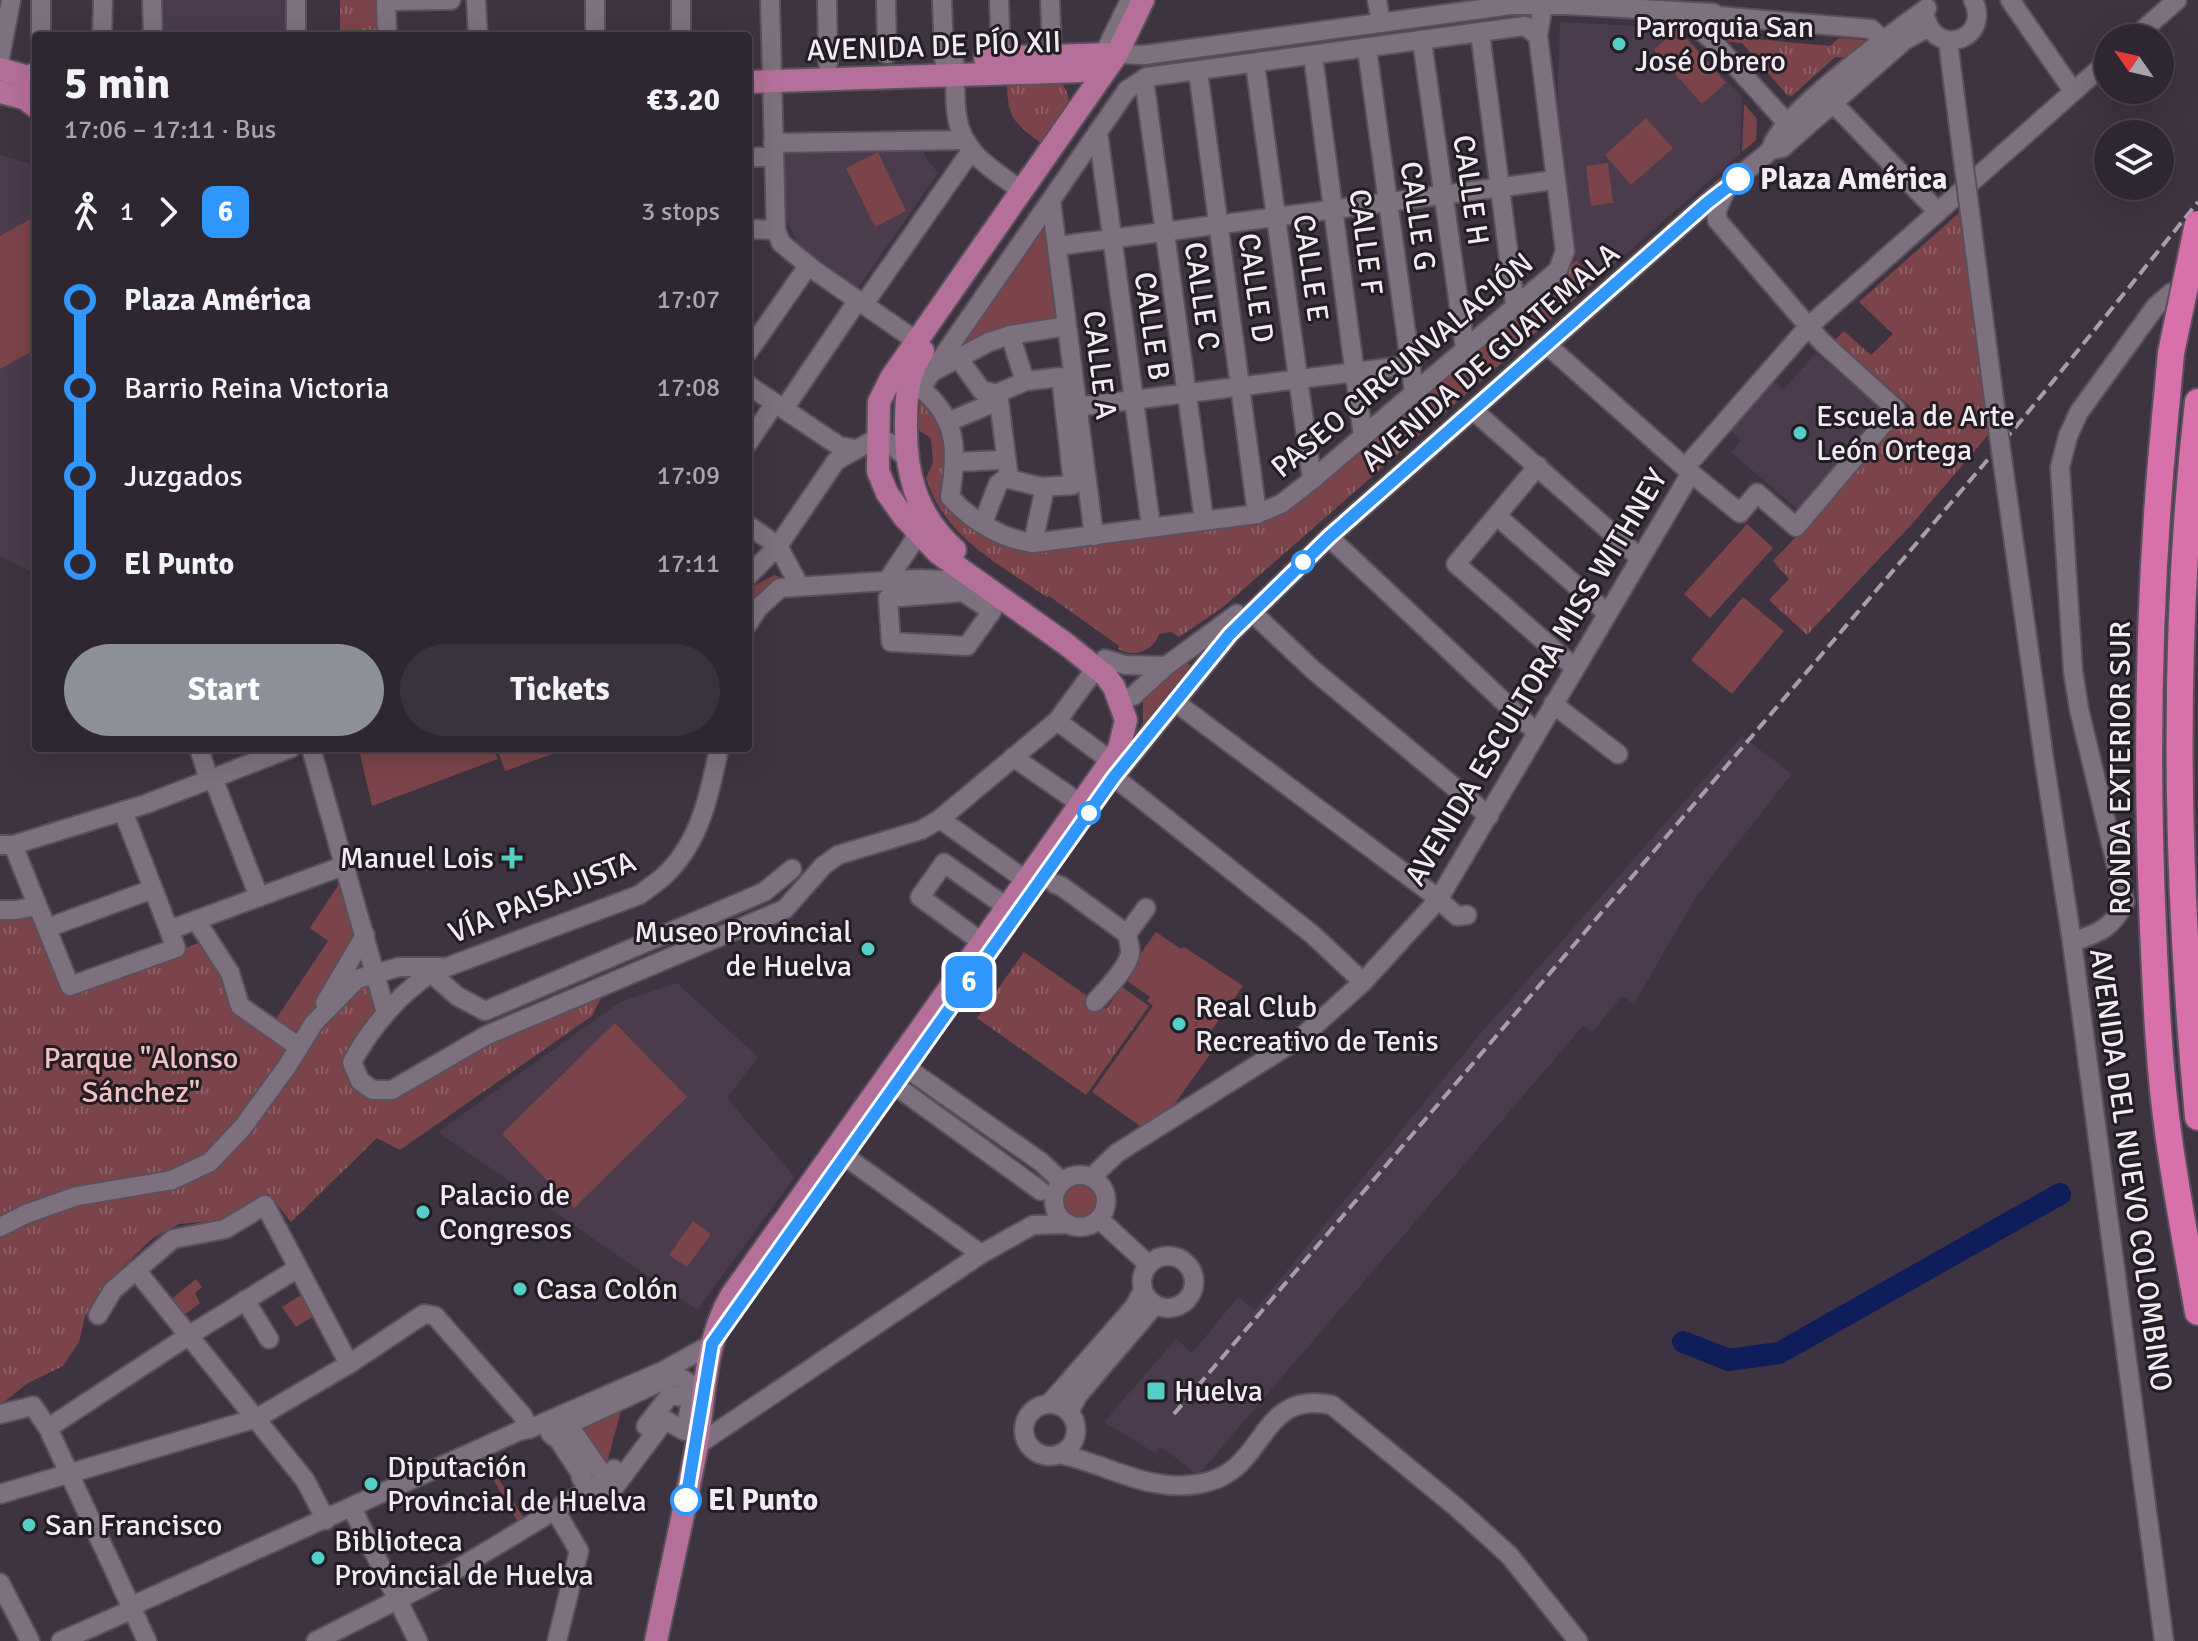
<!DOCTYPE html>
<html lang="en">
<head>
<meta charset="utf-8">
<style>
  :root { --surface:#2e2630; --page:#3a323c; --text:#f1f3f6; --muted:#a7a5ab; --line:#49434c; --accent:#8c9099 }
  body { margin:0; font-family:Signika,sans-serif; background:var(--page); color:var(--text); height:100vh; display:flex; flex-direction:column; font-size:30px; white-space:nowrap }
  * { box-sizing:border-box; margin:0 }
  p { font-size:26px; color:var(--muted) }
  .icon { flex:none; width:44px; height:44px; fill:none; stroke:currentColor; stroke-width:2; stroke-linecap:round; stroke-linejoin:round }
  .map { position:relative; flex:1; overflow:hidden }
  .drawer { position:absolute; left:32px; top:32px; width:720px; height:720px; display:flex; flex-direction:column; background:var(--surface); border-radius:8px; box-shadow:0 8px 32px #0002,0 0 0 2px var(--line) }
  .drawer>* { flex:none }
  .badge { padding:0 16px; border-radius:12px; font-size:28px; line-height:52px }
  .needle { width:52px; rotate:304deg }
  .buttons { position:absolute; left:2094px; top:24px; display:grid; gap:16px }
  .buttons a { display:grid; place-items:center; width:80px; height:80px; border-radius:50%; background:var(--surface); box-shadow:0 8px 32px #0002,0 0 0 2px var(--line); font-size:40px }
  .map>.badge { position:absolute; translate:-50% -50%; box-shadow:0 0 0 4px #fff }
  .legs { display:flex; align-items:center; gap:12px; height:88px; padding:0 32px; font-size:26px }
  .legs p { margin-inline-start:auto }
  .head { display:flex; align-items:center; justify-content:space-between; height:136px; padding:0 32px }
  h1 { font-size:44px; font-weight:800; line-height:60px }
  .cta { display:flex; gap:16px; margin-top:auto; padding:16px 32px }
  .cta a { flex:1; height:92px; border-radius:48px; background:var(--accent); color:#fff; font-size:32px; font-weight:800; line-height:92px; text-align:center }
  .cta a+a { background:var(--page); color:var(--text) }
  ul { padding:0 32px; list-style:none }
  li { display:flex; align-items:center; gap:28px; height:88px; font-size:30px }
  li i { display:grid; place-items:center; width:12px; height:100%; margin:0 10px; background:currentColor }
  li i::after { content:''; width:20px; height:20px; margin:-10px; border:6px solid; border-radius:50%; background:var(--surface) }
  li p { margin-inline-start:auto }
  li:first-child i { background:linear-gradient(#0000 50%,currentColor 0) }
  li:last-child i { background:linear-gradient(currentColor 50%,#0000 0) }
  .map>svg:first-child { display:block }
</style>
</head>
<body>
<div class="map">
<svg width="2198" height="1641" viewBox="0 0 2198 1641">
  <defs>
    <pattern id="park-tufts" width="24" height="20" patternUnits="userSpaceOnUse" patternTransform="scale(2)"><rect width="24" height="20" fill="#7b444a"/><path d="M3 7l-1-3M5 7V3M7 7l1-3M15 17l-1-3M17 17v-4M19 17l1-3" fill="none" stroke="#8e5f65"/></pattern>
  </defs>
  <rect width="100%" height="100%" fill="#3e3340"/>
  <g fill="#4a3b4d">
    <path d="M159,0H288L287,36H158Z"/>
    <path d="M1560,22L1678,28L1742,97L1740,154L1594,282L1576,260L1557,114Z"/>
    <path d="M921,144L926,158L938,173L858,288L797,244L787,221L783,147Z"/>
    <path d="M0,155L36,165V574L0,556Z"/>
    <path d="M1816,353L1884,411L1799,511L1731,452L1741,440L1730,430L1773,381L1784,389Z"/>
    <path d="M1742,736L1792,774L1697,895L1634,1004L1622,996L1592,1032L1583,1026L1198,1475L1161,1447L1155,1453L1104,1422L1176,1339L1192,1353L1238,1297L1255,1310L1480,1034Z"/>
    <path d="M677,983L758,1057L727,1098L795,1177L697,1310L438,1132L620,1002Z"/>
  </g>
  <g fill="#7b444a">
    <path d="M1677,28L1726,83L1702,104L1654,50Z"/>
    <path d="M1744,104L1757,119L1756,140L1742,152Z"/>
    <path d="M1646,118L1673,148L1631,185L1605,155Z"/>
    <path d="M878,152L906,211L875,227L846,168Z"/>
    <path d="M1608,163L1613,203L1591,206L1586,166Z"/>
    <path d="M1049,211L1062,323L950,359Z"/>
    <path d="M36,216V349L0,369V236Z"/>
    <path d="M1747,524L1773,548L1710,618L1684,594Z"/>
    <path d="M774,575L780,577L748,604V589Z"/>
    <path d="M1743,597L1784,631L1732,694L1691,660Z"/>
    <path d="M1185,660L1193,669L1143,731V701L1146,695Z"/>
    <path d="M376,748H492L498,759L372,806L360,754Z"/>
    <path d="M497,748H569L505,771Z"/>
    <path d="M341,881L357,941L306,1024L292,1033L274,1022L328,941L310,928Z"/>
    <path d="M1156,932L1181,949L1184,947L1243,986L1204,1041L1214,1049L1173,1106L1140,1126L1092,1092L1153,1006L1147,1001L1150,997L1123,978Z"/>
    <path d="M615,1023L687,1097L574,1208L502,1134Z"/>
    <circle cx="1080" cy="1200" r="17"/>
    <path d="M693,1221L711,1234L687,1267L669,1255Z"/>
    <path d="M196,1279L202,1287L195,1293L200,1303L182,1317L169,1301Z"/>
    <path d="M301,1295L312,1317L296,1327L282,1307Z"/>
    <path d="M621,1411L606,1466L581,1429Z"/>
    <path d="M498,1478L525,1520L519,1524L494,1481Z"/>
  </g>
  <g fill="url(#park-tufts)">
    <path d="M340,0H386L387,36H340Z"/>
    <path d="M1717,27L1744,30V38L1830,46L1839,38L1864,40L1865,44L1848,58L1835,57L1792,96L1787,95L1742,43L1729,42Z"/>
    <path d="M1007,79H1057C1083,103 1060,124 1045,146C1014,123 1007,120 1007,79Z"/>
    <path d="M1959,213L1989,434L1912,524L1807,635L1769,600L1789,579L1773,561L1846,484L1911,407L1834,341L1844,331L1871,355L1893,334L1859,302Z"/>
    <path d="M1576,260L1594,282L1222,608L1179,637L1171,632L1159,634C1153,652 1134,658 1118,649L1119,646L1049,596L1047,597C998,563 945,538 926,478L933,463L931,438L918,430L920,398C950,428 949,458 943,498L1009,546L1020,551L1261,519L1565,273Z"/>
    <path d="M432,748H468L481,754L476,766L468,769C455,755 442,759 432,748Z"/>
    <path d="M0,914H34L66,993L204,941L224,973L237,1010L293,1049L240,1122L206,1158L169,1175L0,1220Z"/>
    <path d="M1024,952L1106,1009L1122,987L1149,1006L1086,1095L977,1018Z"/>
    <path d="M371,981L379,1011L345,1060L371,1096L603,994L592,1016L400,1150L377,1138L291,1222L269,1194L220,1220L179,1224L153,1238L103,1286L85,1316L79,1342L63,1366L28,1383L0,1405V1233L79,1202L214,1166L322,1025Z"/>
  </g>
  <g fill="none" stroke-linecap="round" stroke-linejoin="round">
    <path stroke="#0f1d5b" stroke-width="22" d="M1683,1342L1729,1360L1779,1353L2060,1194"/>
    <defs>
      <g id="minor">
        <path d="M152,0L153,36"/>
        <path d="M296,0V36"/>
        <path d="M386,0L387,36"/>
        <path d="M476,0L478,36"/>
        <path d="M595,0V36"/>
        <path d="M681,0V36"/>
        <path d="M770,0L776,230L781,243L814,270L915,340"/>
        <path d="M827,0L828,64"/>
        <path d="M886,0L887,54"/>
        <path d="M942,0L944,60"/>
        <path d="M999,0L1001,57"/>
        <path d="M1050,0L1052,55"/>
        <path d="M1377,0L1381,23"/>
        <path d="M2010,0L2073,91"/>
        <path d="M386,1L451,0"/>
        <path d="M1679,12L1711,39L1786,122"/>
        <path d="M1926,19C1938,59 1992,37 1973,0"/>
        <path d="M1480,33L1515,305"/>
        <path d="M41,36V0"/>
        <path d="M102,36L103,0"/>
        <path d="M1538,36L1525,26L1147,77L1127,90L923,385L924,391C959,422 957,454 950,497C971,520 1001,539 1033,543L1257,514L1281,504L1312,480L1558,270L1565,251L1538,36L1543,5"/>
        <path d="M2134,38L2177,0"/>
        <path d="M1422,41L1465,348"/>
        <path d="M1948,41L1953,81"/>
        <path d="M1367,49L1414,391"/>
        <path d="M1117,54L1144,55L1511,5H1567L1713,13L1718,16L1871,29L1883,40"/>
        <path d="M1313,56L1363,436"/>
        <path d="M0,58L11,0"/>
        <path d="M954,59C956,78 954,98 957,116C962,153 993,170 1021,190"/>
        <path d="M1255,64L1312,480"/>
        <path d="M1098,66L1130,0"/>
        <path d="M1198,71L1257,514"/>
        <path d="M1144,79L1204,520"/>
        <path d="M1833,103L1938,212"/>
        <path d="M1098,132L1151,527"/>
        <path d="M773,143L964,140"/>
        <path d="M1771,150C1772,120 1898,29 1927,8"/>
        <path d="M748,157H773"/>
        <path d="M1051,201L1094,536"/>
        <path d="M748,229L776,230"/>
        <path d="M1057,246L1555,180"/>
        <path d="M864,304L971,151"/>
        <path d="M1010,335L1024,378"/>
        <path d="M1547,345L1691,473L1740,513L1757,493L1796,527L1896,409L1821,341L1717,220V210L1726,190"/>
        <path d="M748,352L808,266"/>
        <path d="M959,359L982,391L990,392"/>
        <path d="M936,370L989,342L1010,335L1067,326"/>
        <path d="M1061,377L1073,485L1041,487L1009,479L998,393L1026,381Z"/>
        <path d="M748,385L839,446L856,449"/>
        <path d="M1077,407L1411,365"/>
        <path d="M784,409L858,300"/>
        <path d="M1473,410L1640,558"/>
        <path d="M948,422L993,403"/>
        <path d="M748,443L775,403"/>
        <path d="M956,462L1002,460"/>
        <path d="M1690,462L1808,327L2108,61"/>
        <path d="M1538,466L1456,564L1575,668"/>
        <path d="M1497,516L1607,613"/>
        <path d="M983,523L998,484L1002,481"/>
        <path d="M748,525L778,546L799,585"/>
        <path d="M1329,537L1537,733"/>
        <path d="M1033,543L1044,492"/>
        <path d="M748,576L778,546L836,461L877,438L890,443L905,457"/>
        <path d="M887,581L913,542L920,521"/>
        <path d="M963,592L992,611L967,646L891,642L888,598Z"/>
        <path d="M1252,612L1312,669L1489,816"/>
        <path d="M748,624L758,608L780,588L916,579L977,581"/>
        <path d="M1105,659L1125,665L1166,666"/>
        <path d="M1120,700L1133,696L1166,666L1237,614"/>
        <path d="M1175,702L1431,893L1457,916L1467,915"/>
        <path d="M1553,704L1618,754"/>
        <path d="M1057,721L1111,761"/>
        <path d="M199,748L209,780"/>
        <path d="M311,748L386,1013"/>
        <path d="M719,748C710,792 701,839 668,872C660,881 648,888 639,895L431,973C397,996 372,1026 352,1062L360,1081L373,1090H392L487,1035L785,909L823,866L838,855L921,830L940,819L1057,721L1096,668"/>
        <path d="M1013,757L1081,804"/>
        <path d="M2045,766L2072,942L2164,1641"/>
        <path d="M213,778L259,897"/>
        <path d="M940,819L1027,881"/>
        <path d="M0,845H13L146,804L291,748"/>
        <path d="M13,845L70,986L176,948L123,811"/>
        <path d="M1055,884L1061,886L1127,934"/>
        <path d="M0,910H16L37,906"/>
        <path d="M196,920L230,973L240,1006L299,1047"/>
        <path d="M47,928L153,889"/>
        <path d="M169,930L343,866"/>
        <path d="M1127,934L1146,908"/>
        <path d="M2072,942C2099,933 2113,928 2125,902L2079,709L2073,671L2060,467L2068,436L2079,412L2156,306L2171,293L2191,284"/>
        <path d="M983,943L920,897L944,863L1008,908"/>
        <path d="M431,973L457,996L485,1011L764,892L792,869"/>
        <path d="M1363,982L1313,935L1114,777L1230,634L1329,537L1707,203L1771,150L1782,148L1905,40L1929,27"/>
        <path d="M1095,1002C1105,991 1127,969 1130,954C1131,948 1128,940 1127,934"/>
        <path d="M325,1003L365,935"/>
        <path d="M898,1062L1041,1162L1062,1182"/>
        <path d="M896,1086L1041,1191"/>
        <path d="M846,1157L981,1254"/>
        <circle cx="1080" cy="1201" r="26"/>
        <path d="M1092,1177L1117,1153L1303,1036L1363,982L1438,900L1691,473"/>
        <path d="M1099,1219L1148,1264"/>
        <path d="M0,1227L26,1214L77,1196L172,1180L210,1162L243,1127L288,1065L314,1023L357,979L399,967H441"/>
        <circle cx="1168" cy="1282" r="26"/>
        <path d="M136,1270L305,1480L326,1520"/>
        <path d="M245,1300L269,1339"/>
        <path d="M98,1315L113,1290L173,1239L225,1229L265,1205L349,1364"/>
        <path d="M679,1377L691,1384L693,1391L685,1431L665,1420L613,1489L607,1493L584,1482L581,1478L583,1477L556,1436L554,1437L550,1433L668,1378Z"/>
        <circle cx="1050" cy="1430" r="26"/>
        <path d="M1049,1404L1134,1307L1143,1291"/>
        <path d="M1069,1412L1079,1394L1155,1305"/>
        <path d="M0,1414L33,1406L48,1428L147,1641"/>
        <path d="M567,1423L606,1479L614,1469"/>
        <path d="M646,1426L670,1395L690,1398"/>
        <path d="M48,1428L188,1336L298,1268"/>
        <path d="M696,1446L981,1254L1033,1225L1068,1224"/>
        <path d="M1059,1454C1108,1464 1145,1492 1198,1484C1269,1474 1255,1389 1332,1405L1456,1507L1509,1555L1578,1641"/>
        <path d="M0,1494L257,1418L349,1364L424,1314L435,1316L523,1416L529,1429"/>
        <path d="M352,1508L418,1641"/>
        <path d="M555,1510L579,1551L557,1641"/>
        <path d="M0,1583L30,1641"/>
        <path d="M61,1641L131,1610L136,1604L519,1431L529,1429L665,1370L712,1344"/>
        <path d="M316,1641L454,1571L600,1483"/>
      </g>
      <g id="major">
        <path d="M985,58L1111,54"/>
        <path d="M0,69L29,77"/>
        <path d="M36,73C22,82 21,98 36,107"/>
        <path d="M748,82L1082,71L1115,55"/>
        <path d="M0,92L27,99"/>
        <path d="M923,351C908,373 906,396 906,422C905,473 916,515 955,550"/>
        <path d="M656,1641C669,1577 684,1514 696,1450C705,1398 704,1343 731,1296L1111,761L1119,749L1126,720L1114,687L1106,676L1066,644L938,553L904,517L887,493L878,471L879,402L891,378L1117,54L1143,0"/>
      </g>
      <g id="highway">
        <path d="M2198,402C2171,640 2176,878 2198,1117"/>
        <path d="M2162,451C2148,610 2146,768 2153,928C2156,998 2159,1069 2169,1139C2177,1197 2188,1254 2198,1312"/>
      </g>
    </defs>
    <use href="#minor" stroke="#5a505c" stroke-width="22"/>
    <use href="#major" stroke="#5a505c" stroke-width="26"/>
    <use href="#highway" stroke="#5a505c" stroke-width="30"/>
    <use href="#minor" stroke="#7d7180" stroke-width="18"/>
    <use href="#major" stroke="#b47099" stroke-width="22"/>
    <use href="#highway" stroke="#d870a9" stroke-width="26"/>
    <path stroke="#a79ea9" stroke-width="4" stroke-dasharray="12 6" stroke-linecap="butt" d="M1174,1414L2025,416L2198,202"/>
    <defs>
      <path id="minor-bridge" d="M1953,81L1994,400L2045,766"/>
      <path id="highway-bridge" d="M2162,451L2171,353L2198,224"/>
    </defs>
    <use href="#minor-bridge" stroke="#5a505c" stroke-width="22" stroke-linecap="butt"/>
    <use href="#highway-bridge" stroke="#5a505c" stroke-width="30" stroke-linecap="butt"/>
    <use href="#minor-bridge" stroke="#7d7180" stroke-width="18"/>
    <use href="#highway-bridge" stroke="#d870a9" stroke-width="26"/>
  </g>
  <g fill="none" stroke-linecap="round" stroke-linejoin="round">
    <defs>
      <path id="line-1" d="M686,1500L712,1344L1114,777L1230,634L1329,537L1707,203L1738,179"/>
    </defs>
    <use href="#line-1" stroke="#fff" stroke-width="18"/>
    <use href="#line-1" stroke="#2f97ff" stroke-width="12"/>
  </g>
  <g fill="#55cec5" stroke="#221d23" stroke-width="3">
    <circle cx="1619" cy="44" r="8"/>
    <circle cx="1800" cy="433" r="8"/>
    <path d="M508 846h8v8h8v8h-8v8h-8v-8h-8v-8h8z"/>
    <circle cx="868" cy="949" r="8"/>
    <circle cx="1179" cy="1024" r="8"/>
    <circle cx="423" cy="1212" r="8"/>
    <circle cx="520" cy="1289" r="8"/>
    <rect x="1146" y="1381" width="20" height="20" rx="4"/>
    <circle cx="371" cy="1484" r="8"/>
    <circle cx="29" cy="1525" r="8"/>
    <circle cx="318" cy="1558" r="8"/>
  </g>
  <g fill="#fff" stroke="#2f97ff" stroke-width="4">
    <circle cx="1738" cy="179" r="14"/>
    <circle cx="1303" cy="562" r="10"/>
    <circle cx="1089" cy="813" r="10"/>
    <circle cx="686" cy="1500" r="14"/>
  </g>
  <g text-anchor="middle" stroke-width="6" stroke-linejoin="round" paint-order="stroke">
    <g font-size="30" fill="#f2ebf4" stroke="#221d23" text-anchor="start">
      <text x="1635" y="37">Parroquia San<tspan x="1635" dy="34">José Obrero</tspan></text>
      <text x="1816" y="426">Escuela de Arte<tspan x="1816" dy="34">León Ortega</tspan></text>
      <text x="494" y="868" text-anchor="end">Manuel Lois</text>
      <text x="852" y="942" text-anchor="end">Museo Provincial<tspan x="852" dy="34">de Huelva</tspan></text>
      <text x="1195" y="1017">Real Club<tspan x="1195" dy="34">Recreativo de Tenis</tspan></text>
      <text x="439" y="1205">Palacio de<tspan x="439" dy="34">Congresos</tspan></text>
      <text x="536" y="1299">Casa Colón</text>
      <text x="1174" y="1401">Huelva</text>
      <text x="387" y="1477">Diputación<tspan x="387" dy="34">Provincial de Huelva</tspan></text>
      <text x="45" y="1535">San Francisco</text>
      <text x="334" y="1551">Biblioteca<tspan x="334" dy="34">Provincial de Huelva</tspan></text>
    </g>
    <g font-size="30" fill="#f2ebf4" stroke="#221d23">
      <text transform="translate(934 46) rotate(-2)" y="10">AVENIDA DE PÍO XII</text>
      <text transform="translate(1471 190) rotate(82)" y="10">CALLE H</text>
      <text transform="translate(1418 216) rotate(82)" y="10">CALLE G</text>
      <text transform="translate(1366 242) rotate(83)" y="10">CALLE F</text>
      <text transform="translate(1311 268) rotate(82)" y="10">CALLE E</text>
      <text transform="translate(1256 288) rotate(82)" y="10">CALLE D</text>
      <text transform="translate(1202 296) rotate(82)" y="10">CALLE C</text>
      <text transform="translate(1152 326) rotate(82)" y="10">CALLE B</text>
      <text transform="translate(1490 357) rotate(-41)" y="10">AVENIDA DE GUATEMALA</text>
      <text transform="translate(1100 365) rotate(83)" y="10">CALLE A</text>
      <text transform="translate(1402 365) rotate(-40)" y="10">PASEO CIRCUNVALACIÓN</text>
      <text transform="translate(1536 677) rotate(-59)" y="10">AVENIDA ESCULTORA MISS WITHNEY</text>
      <text transform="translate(2120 768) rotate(-90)" y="10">RONDA EXTERIOR SUR</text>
      <text transform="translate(542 897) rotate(-22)" y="10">VÍA PAISAJISTA</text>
      <text transform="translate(2131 1170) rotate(82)" y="10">AVENIDA DEL NUEVO COLOMBINO</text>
    </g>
    <g font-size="30" font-weight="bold" fill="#f2ebf4" stroke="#221d23" text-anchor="start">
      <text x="1760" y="189">Plaza América</text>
      <text x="708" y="1510">El Punto</text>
    </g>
    <g font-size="30" fill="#f1c0c3" stroke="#221d23">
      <text x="141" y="1068">Parque "Alonso<tspan x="141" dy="34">Sánchez"</tspan></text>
    </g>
  </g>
</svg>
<div class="buttons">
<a><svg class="needle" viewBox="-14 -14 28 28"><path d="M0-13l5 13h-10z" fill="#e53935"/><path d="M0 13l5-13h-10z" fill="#a7a5ab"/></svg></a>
<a><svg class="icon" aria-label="layers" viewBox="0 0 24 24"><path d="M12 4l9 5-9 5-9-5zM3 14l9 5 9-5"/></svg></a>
</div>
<b class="badge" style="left:969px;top:982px;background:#2f97ff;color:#fff">6</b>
<section class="drawer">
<div class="head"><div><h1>5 min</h1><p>17:06 – 17:11 · Bus</p></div><b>€3.20</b></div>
<div class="legs"><svg class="icon" aria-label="walk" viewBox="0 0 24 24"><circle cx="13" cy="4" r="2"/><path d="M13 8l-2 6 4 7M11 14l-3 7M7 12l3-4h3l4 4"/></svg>1<svg class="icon" aria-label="forward" viewBox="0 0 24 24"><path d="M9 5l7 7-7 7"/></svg><b class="badge" style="background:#2f97ff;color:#fff">6</b><p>3 stops</p></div>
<ul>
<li><i style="color:#2f97ff"></i><b>Plaza América</b><p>17:07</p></li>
<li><i style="color:#2f97ff"></i><span>Barrio Reina Victoria</span><p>17:08</p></li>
<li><i style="color:#2f97ff"></i><span>Juzgados</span><p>17:09</p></li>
<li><i style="color:#2f97ff"></i><b>El Punto</b><p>17:11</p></li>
</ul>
<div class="cta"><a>Start</a><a>Tickets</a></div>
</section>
</div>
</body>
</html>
